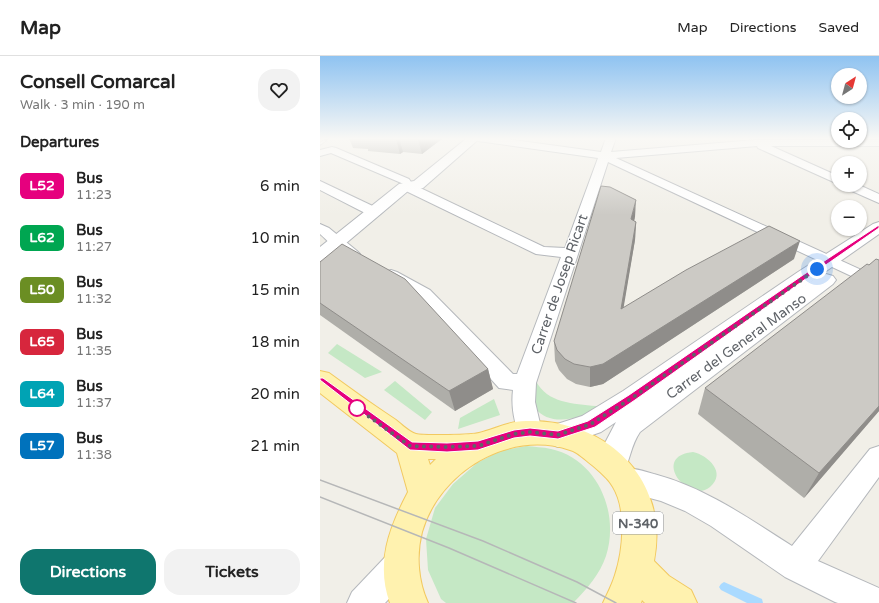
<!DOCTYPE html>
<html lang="en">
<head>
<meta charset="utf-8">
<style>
  :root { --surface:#fff; --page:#f2f2f2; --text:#222; --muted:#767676; --line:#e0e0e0; --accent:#0f766e }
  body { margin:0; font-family:"Varela Round",sans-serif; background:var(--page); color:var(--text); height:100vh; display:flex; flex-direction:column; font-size:15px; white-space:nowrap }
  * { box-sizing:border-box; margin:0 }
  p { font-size:13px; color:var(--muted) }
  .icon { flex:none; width:22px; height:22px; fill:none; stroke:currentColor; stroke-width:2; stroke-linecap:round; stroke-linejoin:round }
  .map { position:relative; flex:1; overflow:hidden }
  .details { display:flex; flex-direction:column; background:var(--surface); width:320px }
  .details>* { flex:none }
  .badge { padding:0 8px; border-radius:6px; font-size:14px; line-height:26px }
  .needle { width:26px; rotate:36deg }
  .controls { position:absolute; left:511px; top:12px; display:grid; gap:8px }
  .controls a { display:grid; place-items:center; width:36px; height:36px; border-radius:50%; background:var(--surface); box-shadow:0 1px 3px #0004; font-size:20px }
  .you { position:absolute; width:20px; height:20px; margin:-10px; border:3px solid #fff; border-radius:50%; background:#1a73e8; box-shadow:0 0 0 6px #1a73e833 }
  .map>.badge { position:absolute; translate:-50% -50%; box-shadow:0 0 0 2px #fff }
  h2 { padding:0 20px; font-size:15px; line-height:36px }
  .round { display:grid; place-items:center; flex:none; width:42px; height:42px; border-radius:16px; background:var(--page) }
  .overview { display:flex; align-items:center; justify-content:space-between; height:68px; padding:0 20px }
  h1 { font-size:19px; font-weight:700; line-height:30px }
  .action { display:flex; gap:8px; margin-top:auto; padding:8px 20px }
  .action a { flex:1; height:46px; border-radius:16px; background:var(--accent); color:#fff; font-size:16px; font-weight:700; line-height:46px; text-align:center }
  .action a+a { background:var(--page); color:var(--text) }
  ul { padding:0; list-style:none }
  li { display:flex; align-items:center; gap:12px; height:52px; padding:0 20px }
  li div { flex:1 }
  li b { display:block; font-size:15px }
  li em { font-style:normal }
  li .badge { min-width:44px; font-weight:700; text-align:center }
  header { display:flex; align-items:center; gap:24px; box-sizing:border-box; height:56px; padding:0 20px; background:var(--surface); border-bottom:1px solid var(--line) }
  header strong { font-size:19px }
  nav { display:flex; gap:22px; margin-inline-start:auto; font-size:14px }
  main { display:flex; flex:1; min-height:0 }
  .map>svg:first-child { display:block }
</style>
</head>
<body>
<header>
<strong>Map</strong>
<nav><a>Map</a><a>Directions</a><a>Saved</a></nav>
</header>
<main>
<section class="details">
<div class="overview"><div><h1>Consell Comarcal</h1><p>Walk · 3 min · 190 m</p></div><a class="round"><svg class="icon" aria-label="heart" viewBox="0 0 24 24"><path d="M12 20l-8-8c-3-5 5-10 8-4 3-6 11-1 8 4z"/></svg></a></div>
<h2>Departures</h2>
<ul>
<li><span class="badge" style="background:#e6007e;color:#fff">L52</span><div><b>Bus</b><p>11:23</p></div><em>6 min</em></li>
<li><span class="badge" style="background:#00a651;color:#fff">L62</span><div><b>Bus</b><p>11:27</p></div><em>10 min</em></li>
<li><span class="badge" style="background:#6b8e23;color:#fff">L50</span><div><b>Bus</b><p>11:32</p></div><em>15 min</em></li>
<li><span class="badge" style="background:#d7263d;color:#fff">L65</span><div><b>Bus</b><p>11:35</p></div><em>18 min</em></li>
<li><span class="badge" style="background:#00a3b4;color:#fff">L64</span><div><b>Bus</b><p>11:37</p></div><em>20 min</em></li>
<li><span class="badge" style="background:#0072bc;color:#fff">L57</span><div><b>Bus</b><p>11:38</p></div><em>21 min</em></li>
</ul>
<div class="action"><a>Directions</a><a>Tickets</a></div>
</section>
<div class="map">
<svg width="559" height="547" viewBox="0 0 559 547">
  <rect width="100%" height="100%" fill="#f1efe8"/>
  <g fill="#c5e8c5">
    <path d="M17,288L62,316L45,322L8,297Z"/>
    <path d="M75,325L112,356L105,364L64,334Z"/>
    <path d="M216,325C227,347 254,348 276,350L278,352C262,362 230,372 215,352C213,348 211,342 210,337Z"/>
    <path d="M174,343L180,359L138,373L140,362Z"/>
    <path d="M206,390C214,391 223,391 231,393C277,403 300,456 286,500C280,518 267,533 253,547H126L121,543L108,514L106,483L115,452L133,428L157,407L180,395Z"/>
    <path d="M373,396C388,399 407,417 390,431C369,449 330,400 373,396Z"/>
  </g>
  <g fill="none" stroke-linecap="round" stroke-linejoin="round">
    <path fill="#aadaff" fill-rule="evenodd" d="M404,526L442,543L443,547H427L401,534L399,531L401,528Z"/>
    <defs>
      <g id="minor">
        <path d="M153,82H179L281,96L286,82H296L291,96L435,84H559V90H451L518,120V128L438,92L437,90L296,102L559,222V233L288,106L216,327L215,346L222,376L218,383L210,386L202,383C194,369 191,350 193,334L179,332L98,242L65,222L63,219L65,216L71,214L77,216L110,234L193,318H197L241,201L216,198L86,135L84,132L86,129L11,97L0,100V94L12,91L16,92L89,123L91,126L89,129H94L224,191L245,192L278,102L158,85Z"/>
        <path d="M0,125L59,153L61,156L59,159H49L0,134Z"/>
        <path d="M523,129H539L559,138V147L525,132Z"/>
        <path d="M0,168L9,172L37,195L40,198L37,201C22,205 11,187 0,178Z"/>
        <path d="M559,390V421L498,505L559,532V547H518L515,546L465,521L391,470L365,455L341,445L296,433L292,424L296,415C309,410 321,414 334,418C386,432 428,462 472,490L550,393Z"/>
        <path d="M81,492L92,496L96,507L92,518L65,547H27L32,536L70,496Z"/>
      </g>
      <g id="tertiary">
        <path d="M147,82H160L103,132L88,135L6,204L0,205V191L79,128L94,125Z"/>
        <path d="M559,166V178L452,253L499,220L506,218L513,220L516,224L513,228L320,376C311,389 310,404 303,418L293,422L283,418L278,409L285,387L296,366L281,376L238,391L228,387L224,379L228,371L262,360L303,335L478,216L553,168Z"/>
      </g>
      <path id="primary" d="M0,315L9,317C31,333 53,349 76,364C81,368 89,376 96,378C103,380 152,379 159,377C175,373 189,365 206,365C286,363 350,422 334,505L349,520L371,534L377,547H325L322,544L321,547H283C287,538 292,529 295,519C303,495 307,454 293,431C288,422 279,415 272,409C265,404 258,396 250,394C189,373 119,416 102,476C96,499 98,525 108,547H70C55,508 70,470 88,436L77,397L0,337ZM108,403H116L110,409Z"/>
    </defs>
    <use href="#minor" stroke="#b5b8bc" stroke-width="2"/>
    <use href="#tertiary" stroke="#b5b8bc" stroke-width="2"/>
    <use href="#primary" stroke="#f2c960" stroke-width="2"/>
    <use href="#minor" fill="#fff" fill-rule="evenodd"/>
    <use href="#tertiary" fill="#fff" fill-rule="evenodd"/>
    <use href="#primary" fill="#fff2af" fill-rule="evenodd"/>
    <g stroke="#b6b7b8" stroke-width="1.5">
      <path d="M0,424L163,485L257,526L296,547"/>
      <path d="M0,441L129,492L256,547"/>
    </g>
    <defs>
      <path id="rail" d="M0,88L8,82"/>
    </defs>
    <use href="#rail" stroke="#b6b7b8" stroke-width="3"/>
    <use href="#rail" stroke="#fff" stroke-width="2" stroke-dasharray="5.5" stroke-linecap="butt"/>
  </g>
  <g fill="#afaea9">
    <path d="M29,82H123L102,98L83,96L80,98L48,95V93L33,92Z"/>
    <path d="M315,161L314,165L316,166L315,184L303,252L474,203L283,328L270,331L256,328L247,323L239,314L235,305L234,285Z"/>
    <path d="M559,204V355L484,442L378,358L385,332L549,209Z"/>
    <path d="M0,206L168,313L173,333L135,355L0,259Z"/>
  </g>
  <g fill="#8f8d8a">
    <path d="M78,82H79L83,96L80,98L76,83Z"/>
    <path d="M100,82H123L102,98L98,83Z"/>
    <path d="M316,144L315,161L310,180L311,163Z"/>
    <path d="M316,166L315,184L300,273L301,253Z"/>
    <path d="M480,185L474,203L283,328L270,331V311Z"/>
    <path d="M168,313L173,333L135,355L129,335Z"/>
    <path d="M559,350V355L484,442L499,417Z"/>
  </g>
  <g fill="#cccac5" stroke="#8f8d8a">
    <path d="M58,82H78L76,83Z"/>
    <path d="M84,82H100L98,83Z"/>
    <path d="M281,130L290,131L316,144L311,163L316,166L301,253L366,214L449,170L480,185L283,308L270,311L254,308L245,303L237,294L234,285Z"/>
    <path d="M22,188L85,223L168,313L129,335L0,247V206Z"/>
    <path d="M556,203L559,204V350L499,417L385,332L547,208L549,209Z"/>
  </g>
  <linearGradient id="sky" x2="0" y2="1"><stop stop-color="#8fc3f1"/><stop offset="0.52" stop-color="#f9f8f5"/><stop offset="1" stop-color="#f9f8f5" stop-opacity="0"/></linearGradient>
  <rect width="559" height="159" fill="url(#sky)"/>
  <path fill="#e6007e" stroke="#fff" d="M559,169V172L487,222L315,344L275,371L238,383L210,380L194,382L158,394L127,396L90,394L0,324V322H3L92,386L127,387L158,385L194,374L210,372L238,375L268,365L309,339L483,219Z"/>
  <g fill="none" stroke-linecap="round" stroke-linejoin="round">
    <path stroke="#5f6368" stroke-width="4" stroke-dasharray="0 7.2" d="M37,352L90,390L127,391L158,390L194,378L210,376L238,379L271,368L312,342L497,213"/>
  </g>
  <circle fill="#fff" stroke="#e6007e" stroke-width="2" cx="37" cy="352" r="8"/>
  <g text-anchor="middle" stroke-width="3" stroke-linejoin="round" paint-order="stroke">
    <rect fill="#fff" stroke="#8f9295" stroke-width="1" x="293" y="456" width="50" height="22" rx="3"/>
    <g font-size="13" font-weight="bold" fill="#5f6368">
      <text x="318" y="472">N-340</text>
    </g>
    <g font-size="14" fill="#5f6368" stroke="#fff">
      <text transform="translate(239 228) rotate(-71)" y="5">Carrer de Josep Ricart</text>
      <text transform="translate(416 290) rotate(-36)" y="5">Carrer del General Manso</text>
    </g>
  </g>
</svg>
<div class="controls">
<a><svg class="needle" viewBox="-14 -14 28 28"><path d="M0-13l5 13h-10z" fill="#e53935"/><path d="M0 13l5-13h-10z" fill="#767676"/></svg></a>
<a><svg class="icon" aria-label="locate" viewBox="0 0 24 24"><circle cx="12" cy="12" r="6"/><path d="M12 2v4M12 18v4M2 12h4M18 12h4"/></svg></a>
<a>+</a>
<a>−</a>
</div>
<div class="you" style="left:497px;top:213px"></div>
</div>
</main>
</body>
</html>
